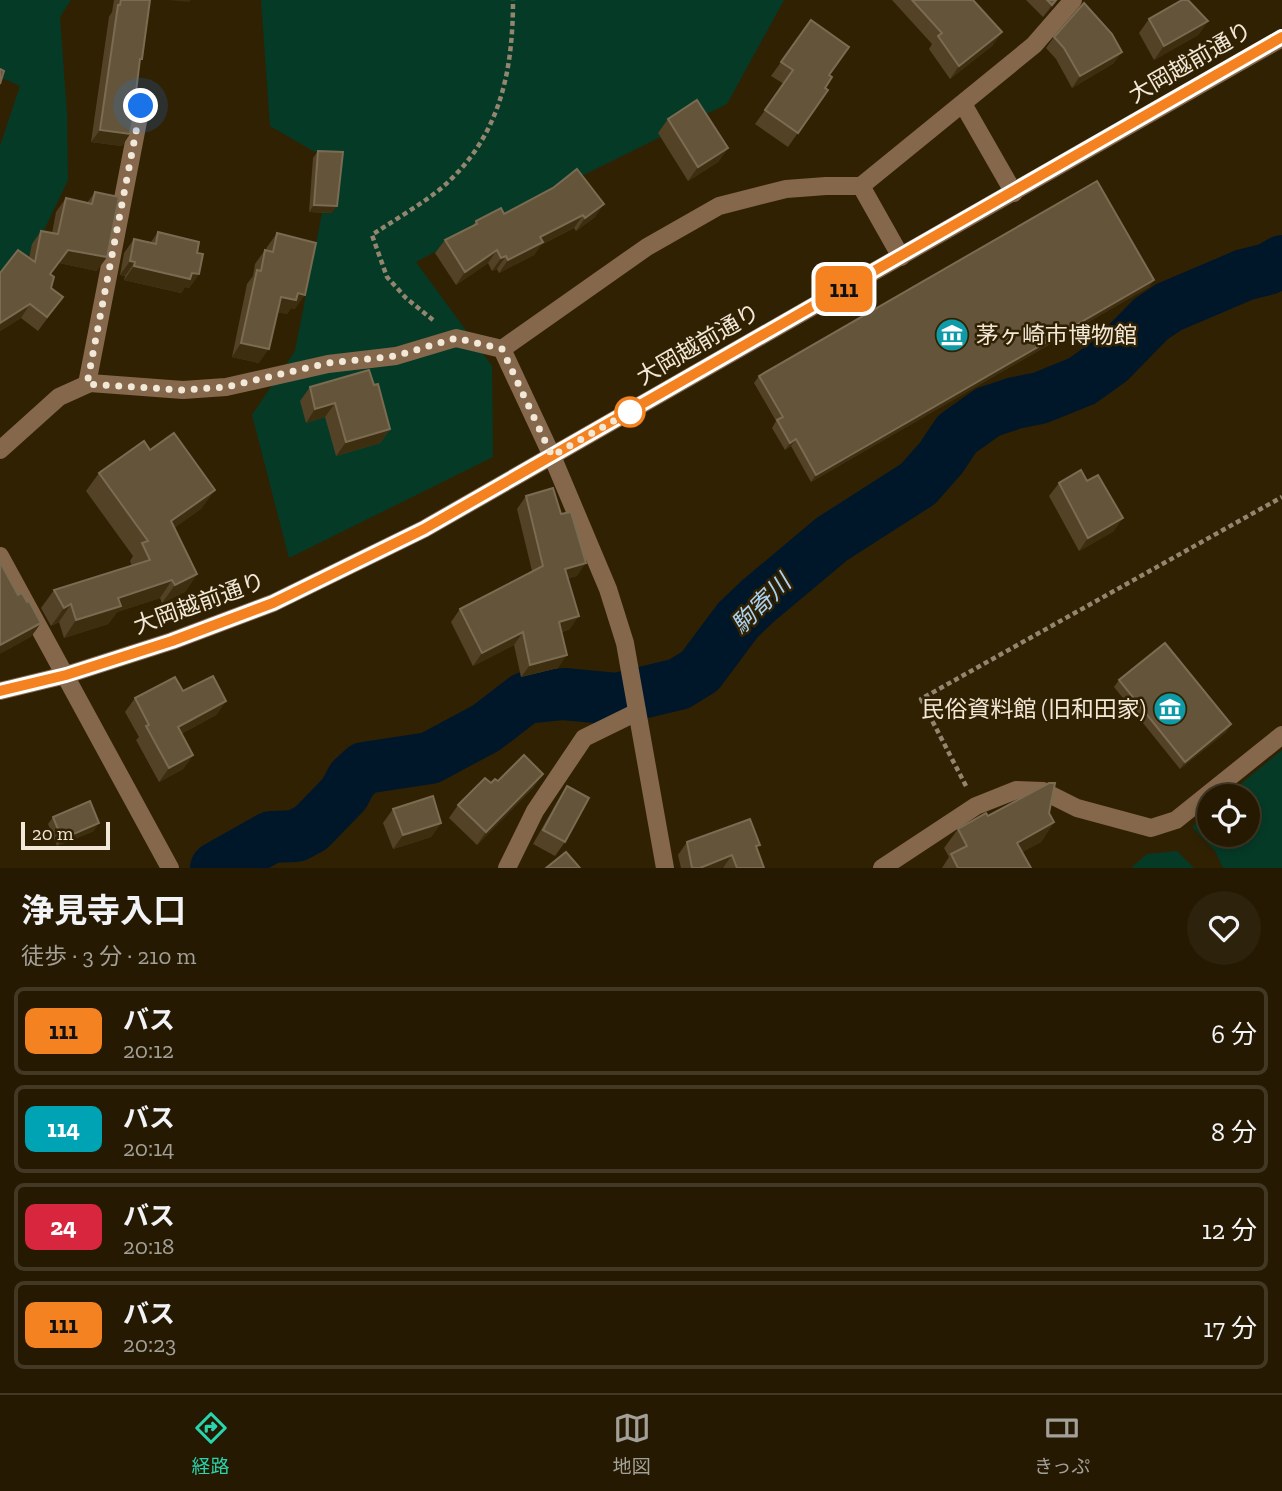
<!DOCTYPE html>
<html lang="ja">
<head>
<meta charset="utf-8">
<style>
  :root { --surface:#251902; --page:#2d220c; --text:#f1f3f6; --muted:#a3a099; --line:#423824; --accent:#29d5ad }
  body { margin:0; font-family:"Zilla Slab","Noto Sans JP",serif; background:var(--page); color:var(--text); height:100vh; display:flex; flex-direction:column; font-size:26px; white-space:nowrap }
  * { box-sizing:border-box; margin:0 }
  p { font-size:23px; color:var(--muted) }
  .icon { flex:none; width:38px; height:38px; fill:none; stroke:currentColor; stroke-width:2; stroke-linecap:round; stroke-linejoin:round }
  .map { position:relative; height:868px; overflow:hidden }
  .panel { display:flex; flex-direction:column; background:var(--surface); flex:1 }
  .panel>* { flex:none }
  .badge { padding:0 14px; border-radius:10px; font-size:24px; line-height:46px }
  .controls { position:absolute; left:1197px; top:784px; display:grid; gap:14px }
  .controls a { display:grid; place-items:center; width:63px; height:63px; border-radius:50%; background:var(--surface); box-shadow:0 4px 10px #0003,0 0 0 2px var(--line); font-size:35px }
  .scale { position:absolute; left:21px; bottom:18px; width:89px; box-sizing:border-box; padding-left:7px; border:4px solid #f2e8d7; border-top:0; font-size:19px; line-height:24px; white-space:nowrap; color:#f2e8d7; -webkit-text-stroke:5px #312103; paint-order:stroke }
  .you { position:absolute; width:35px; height:35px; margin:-18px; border:5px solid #fff; border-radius:50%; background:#1a73e8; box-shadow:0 0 0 10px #1a73e833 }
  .map>.badge { position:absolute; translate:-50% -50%; box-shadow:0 0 0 4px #fff }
  .round { display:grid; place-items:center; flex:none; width:74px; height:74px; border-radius:37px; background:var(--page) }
  .head { display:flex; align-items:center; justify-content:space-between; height:119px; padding:0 21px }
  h1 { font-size:33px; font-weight:700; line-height:52px }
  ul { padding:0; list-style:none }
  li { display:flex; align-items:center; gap:21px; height:88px; margin:0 14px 10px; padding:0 7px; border:4px solid var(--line); border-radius:10px }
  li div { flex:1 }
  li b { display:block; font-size:26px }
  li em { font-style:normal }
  li .badge { min-width:77px; font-weight:700; text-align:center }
  .tab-bar { display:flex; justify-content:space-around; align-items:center; height:98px; border-top:2px solid var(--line); background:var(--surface); font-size:19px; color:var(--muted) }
  .tab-bar a { display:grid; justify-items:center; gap:4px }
  .tab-bar .current { color:var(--accent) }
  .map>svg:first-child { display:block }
</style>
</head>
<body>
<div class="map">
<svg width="1282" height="868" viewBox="0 0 1282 868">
  <rect width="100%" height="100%" fill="#312103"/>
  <g fill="#053a27">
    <path d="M0,0H71L60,17L67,114L68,180L35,249L0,281V146L20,86L0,77Z"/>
    <path d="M261,0H784L727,104L505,214L416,262L492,366L493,457L289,558L252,415L295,351L332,162L270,126Z"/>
    <path d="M1282,750V868H1223L1215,851L1192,827L1209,810V835H1248V796H1226Z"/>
    <path d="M1177,851L1194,868H1131L1147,854Z"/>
  </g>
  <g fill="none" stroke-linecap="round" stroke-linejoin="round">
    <path stroke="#00172a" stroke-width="52" d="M216,868L271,837L296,836L311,828L344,794L352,779L364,768L430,758L486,728L525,698L564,694L616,699L679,684L700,671L738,620L758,601L832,539L918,484L941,458L957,434L988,412L1015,403L1040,398L1082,381L1110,361L1151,319L1169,307L1244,275L1268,269L1282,261"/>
    <g stroke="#93866f" stroke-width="4.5" stroke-dasharray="5 3.5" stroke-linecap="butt">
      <path d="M433,320L406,298L387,277L372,235C394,220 419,206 439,190C499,140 513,74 513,0"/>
      <path d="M966,786L921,699L1282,497"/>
    </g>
    <g stroke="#85684c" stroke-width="18">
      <path d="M963,104L1014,193"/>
      <path d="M861,186L901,257"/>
      <path d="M502,349L552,456L608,589L625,643L665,868"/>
      <path d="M87,384L141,106"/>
      <path d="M0,450L59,397L90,383L183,390L226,387L328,364L396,356L456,338L502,349L647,247L719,206L786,189L826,186H861L1034,45L1073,0"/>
      <path d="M0,556L170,868"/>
      <path d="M0,691L66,675L172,641L273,603L424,529L1282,38"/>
      <path d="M507,868L535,811L584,738L637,712"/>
      <path d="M882,868L976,806L1016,790L1043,791L1077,808L1151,828L1176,820L1282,735"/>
    </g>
  </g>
  <g fill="#534226">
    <path d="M114,0H150L139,62L130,134L122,146L91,142L109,17L112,12Z"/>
    <path d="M892,0H973L993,45L950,79L929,49L932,44Z"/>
    <path d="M1026,0H1058L1043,17Z"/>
    <path d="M1149,19L1208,21L1198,35L1154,60L1139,33Z"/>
    <path d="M811,20L829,75L825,88L828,90L788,147L755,124L784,84L771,76Z"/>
    <path d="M1054,37L1114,63L1072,88L1056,59L1046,48Z"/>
    <path d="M668,119L728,148L718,162L688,181L658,133Z"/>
    <path d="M318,151L332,213L309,212L313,158Z"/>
    <path d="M553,188L595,217L576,231L574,228L541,245L534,255L499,273L497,269L492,271L488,263L456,285L435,253L445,240L472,226L476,221L504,214Z"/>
    <path d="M95,192L97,271L59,263L51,274V288L63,297L38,331L21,318L0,331V273L29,258L32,244L41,231L52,233L56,212L66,198L87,203Z"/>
    <path d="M158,232L197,253L199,274L189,288L185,287L181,293L124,280L125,276L120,275L124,253L134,239L151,242Z"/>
    <path d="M277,233L295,309L291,308L287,314L277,312L259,363L232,357L247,284L253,276L255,264L265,250L266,251L267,247Z"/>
    <path d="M1154,280L1149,287L811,482L791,446L785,450L772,428L776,421L754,383L759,376Z"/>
    <path d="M374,385L390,429L380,443L336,456L325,417L306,423L300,401L310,387Z"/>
    <path d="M150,450L202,508L174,528L197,574L185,592L162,603L160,598L117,612L108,624L64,638L59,622L51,626L41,608L54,590L132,566L130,561L133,556L86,491L99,473Z"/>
    <path d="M1087,481L1114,531L1079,551L1049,496L1059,483Z"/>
    <path d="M526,496L577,576L568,578L570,629L562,632L558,668L521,677L514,645L473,666L451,622L460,609L532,571L517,509Z"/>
    <path d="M1119,680L1231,724L1226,732L1180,769L1114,687Z"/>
    <path d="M183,691L226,701L216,715L181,734L193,755L183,769L159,782L136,740L139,737L125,712L135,698Z"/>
    <path d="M498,781L534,787L477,845L449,818L458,805L491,783Z"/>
    <path d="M567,786L565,842L555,856L533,844L558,800Z"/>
    <path d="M393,809L441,823L431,837L393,849L383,823Z"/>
    <path d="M1049,813L1054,822L1041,842L1022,852L1031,868H942L949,857L944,848L958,829L988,816Z"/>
    <path d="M53,817L94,831L57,846L48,824Z"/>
    <path d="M687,842L757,849L764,868H681L678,855Z"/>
  </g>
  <g fill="#3e2e10">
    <path d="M167,0H191L189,2Z"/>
    <path d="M1056,0H1058L1043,17L1052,5Z"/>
    <path d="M1208,21L1198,35L1154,60L1164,46Z"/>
    <path d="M1002,32L993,45L950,79L959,66Z"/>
    <path d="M1122,52L1114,63L1072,88L1080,76Z"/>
    <path d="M100,130L130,134L122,146L91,142Z"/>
    <path d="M728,148L718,162L688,181L698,167Z"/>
    <path d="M604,204L595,217L576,231L585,218Z"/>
    <path d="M314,205L337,206L332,213L309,212Z"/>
    <path d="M583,215L574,228L541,245L534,255L499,273L508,260L540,237Z"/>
    <path d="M68,250L107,257L97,271L59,263L41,288Z"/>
    <path d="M497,250L488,263L456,285L465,272Z"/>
    <path d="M506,256L497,269L492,271L501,258Z"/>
    <path d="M130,261L135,262L125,276L120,275Z"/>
    <path d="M134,266L199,274L189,288L185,287L181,293L124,280Z"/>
    <path d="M1154,280L1149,287L811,482L816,475Z"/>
    <path d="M298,293L305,295L295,309L291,308L287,314L271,311L281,297Z"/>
    <path d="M30,304L21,318L0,331V323Z"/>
    <path d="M241,343L269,349L259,363L232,357Z"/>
    <path d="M335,403L325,417L306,423L315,409Z"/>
    <path d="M390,429L380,443L336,456L346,442Z"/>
    <path d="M796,439L791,446L785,450L790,443Z"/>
    <path d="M215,490L202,508L159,539L171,521Z"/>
    <path d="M1123,518L1114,531L1079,551L1088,538Z"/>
    <path d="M586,563L577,576L556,582L565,569Z"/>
    <path d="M197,574L185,592L162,603L175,585Z"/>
    <path d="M172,580L160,598L117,612L108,624L64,638L76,620L118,598Z"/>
    <path d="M71,604L59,622L51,626L64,608Z"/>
    <path d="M579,616L570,629L550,635L559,622Z"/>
    <path d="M41,623L31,637L0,654V645Z"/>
    <path d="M523,632L514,645L473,666L482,653Z"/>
    <path d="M567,655L558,668L521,677L530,665Z"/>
    <path d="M226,701L216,715L168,741L178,727Z"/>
    <path d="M1231,724L1226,732L1180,769L1185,762Z"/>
    <path d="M193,755L183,769L159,782L169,768Z"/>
    <path d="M543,774L534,787L477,845L486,832Z"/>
    <path d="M1054,822L1041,842L1003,862L1017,843Z"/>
    <path d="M99,823L94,831L57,846L62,839Z"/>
    <path d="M441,823L431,837L393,849L403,835Z"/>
    <path d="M732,855L723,868H700Z"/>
  </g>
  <g fill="#645439" stroke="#7a6b52" stroke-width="2">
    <path d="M121,0H150L142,59H140L134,108H135L130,134L100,130L118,5H120Z"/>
    <path d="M912,0H973L1002,32L959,66L938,36L942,33Z"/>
    <path d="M1047,0H1056L1052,5Z"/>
    <path d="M1182,0H1188L1208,21L1164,46L1149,19Z"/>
    <path d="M1084,3L1112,34L1122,52L1080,76L1064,48L1054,37Z"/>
    <path d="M811,20L849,47L829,75L832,77L825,88L828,90L798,133L765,110L793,70L781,62Z"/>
    <path d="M0,69L4,71L0,84Z"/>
    <path d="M697,100L728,148L698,167L668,119Z"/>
    <path d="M318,151L343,152L337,206L314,205Z"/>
    <path d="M577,169L604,204L585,218L583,215L540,237L543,242L508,260L506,256L501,258L497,250L465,272L445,240L477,224L476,221L501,208L504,214L553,188Z"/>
    <path d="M1097,181L1154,280L816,475L796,439L790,443L777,420L783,417L759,376Z"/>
    <path d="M95,192L119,197L107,257L68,250L50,274L54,277L51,288L63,297L47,317L30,304L0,323V273L18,250L35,262L41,231L58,234L66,198L92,204Z"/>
    <path d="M158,232L199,242L197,253L203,254L199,274L192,273L190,279L134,266L135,262L130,261L134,239L156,244Z"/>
    <path d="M277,233L316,243L305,295L298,293L296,300L281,297L269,349L241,343L257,270L261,271L265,250L273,252Z"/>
    <path d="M369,370L374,385L378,384L390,429L346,442L335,403L315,409L310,387Z"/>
    <path d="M174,433L215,490L171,521L197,574L175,585L172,580L118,598L121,606L76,620L71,604L64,608L54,590L150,560L142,543L148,541L99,473L144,441L150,450Z"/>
    <path d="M1081,470L1087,481L1098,475L1123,518L1088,538L1059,483Z"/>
    <path d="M553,488L561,514L571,512L586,563L565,569L579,616L559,622L567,655L530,665L523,632L482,653L460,609L543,566L526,496Z"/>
    <path d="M0,562L18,595L22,593L27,602L29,601L41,623L0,645Z"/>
    <path d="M1165,643L1231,724L1185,762L1119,680Z"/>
    <path d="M213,676L226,701L178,727L193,755L169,768L146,726L149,725L135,698L175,677L183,691Z"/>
    <path d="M524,755L543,774L486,832L458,805L485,778L491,783L495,779L498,781Z"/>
    <path d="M1049,783H1055L1049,813L1054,822L1017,843L1031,868H958L951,854L967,846L958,829L986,813L988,816Z"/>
    <path d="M567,786L589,798L565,842L543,830Z"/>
    <path d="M433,796L441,823L403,835L393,809Z"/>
    <path d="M90,801L99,823L62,839L53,817Z"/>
    <path d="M750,819L760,845L756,846L764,868H737L732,855L700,868H692L687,842Z"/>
    <path d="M566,852L580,868H546Z"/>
  </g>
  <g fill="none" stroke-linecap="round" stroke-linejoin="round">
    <defs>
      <path id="line" d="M0,691L66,675L172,641L273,603L424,529L1282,37"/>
    </defs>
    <use href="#line" stroke="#fff" stroke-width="16"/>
    <use href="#line" stroke="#f58220" stroke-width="10"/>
    <path stroke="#f2e8d7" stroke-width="7" stroke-dasharray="0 12.6" d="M141,106L87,384L183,390L226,387L328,363L396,356L456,338L502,349L552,456L638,407L630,412"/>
  </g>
  <defs>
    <symbol id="museum-disc" viewBox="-11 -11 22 22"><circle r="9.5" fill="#0f9aa8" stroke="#312103"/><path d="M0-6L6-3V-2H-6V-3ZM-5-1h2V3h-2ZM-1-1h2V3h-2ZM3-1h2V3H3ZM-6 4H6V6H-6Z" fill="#fff"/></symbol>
  </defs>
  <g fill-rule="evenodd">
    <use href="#museum-disc" x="933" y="316" width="38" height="38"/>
    <use href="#museum-disc" x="1151" y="690" width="38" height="38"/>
  </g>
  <circle fill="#fff" stroke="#f58220" stroke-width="3.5" cx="630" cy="412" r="14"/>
  <g text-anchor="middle" stroke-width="5" stroke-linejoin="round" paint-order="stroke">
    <g font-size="23" fill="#f2e8d7" stroke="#312103">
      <text transform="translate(1190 62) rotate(-30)" y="8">大岡越前通り</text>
      <text transform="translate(698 344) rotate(-30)" y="8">大岡越前通り</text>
      <text transform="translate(199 603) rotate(-20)" y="8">大岡越前通り</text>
    </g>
    <g font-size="23" fill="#f2e8d7" stroke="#312103" text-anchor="start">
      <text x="976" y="343">茅ヶ崎市博物館</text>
      <text x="1146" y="717" text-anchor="end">民俗資料館 (旧和田家)</text>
    </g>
    <g font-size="24" font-style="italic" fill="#aad2f2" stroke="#312103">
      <text transform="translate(761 604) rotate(-45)" y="8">駒寄川</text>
    </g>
  </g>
</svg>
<div class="controls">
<a><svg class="icon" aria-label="locate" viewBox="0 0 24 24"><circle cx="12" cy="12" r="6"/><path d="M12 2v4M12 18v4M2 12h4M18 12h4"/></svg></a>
</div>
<div class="scale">20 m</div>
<div class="you" style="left:141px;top:106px"></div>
<b class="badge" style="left:844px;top:289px;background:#f58220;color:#111">111</b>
</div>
<section class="panel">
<div class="head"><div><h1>浄見寺入口</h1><p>徒歩 · 3 分 · 210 m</p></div><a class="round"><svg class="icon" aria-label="heart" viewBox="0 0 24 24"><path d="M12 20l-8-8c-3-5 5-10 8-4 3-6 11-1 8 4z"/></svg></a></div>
<ul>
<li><span class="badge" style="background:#f58220;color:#111">111</span><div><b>バス</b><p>20:12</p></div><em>6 分</em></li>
<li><span class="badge" style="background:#00a3b4;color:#fff">114</span><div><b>バス</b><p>20:14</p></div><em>8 分</em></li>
<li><span class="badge" style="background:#d7263d;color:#fff">24</span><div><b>バス</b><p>20:18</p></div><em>12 分</em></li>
<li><span class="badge" style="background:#f58220;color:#111">111</span><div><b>バス</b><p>20:23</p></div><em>17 分</em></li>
</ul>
</section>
<nav class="tab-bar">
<a class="current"><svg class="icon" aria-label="directions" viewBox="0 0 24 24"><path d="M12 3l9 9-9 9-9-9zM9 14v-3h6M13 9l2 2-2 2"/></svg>経路</a>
<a><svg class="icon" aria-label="map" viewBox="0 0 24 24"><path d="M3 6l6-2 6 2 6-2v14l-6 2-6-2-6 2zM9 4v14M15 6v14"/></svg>地図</a>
<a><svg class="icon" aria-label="tickets" viewBox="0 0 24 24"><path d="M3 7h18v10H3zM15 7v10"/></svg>きっぷ</a>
</nav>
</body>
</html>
